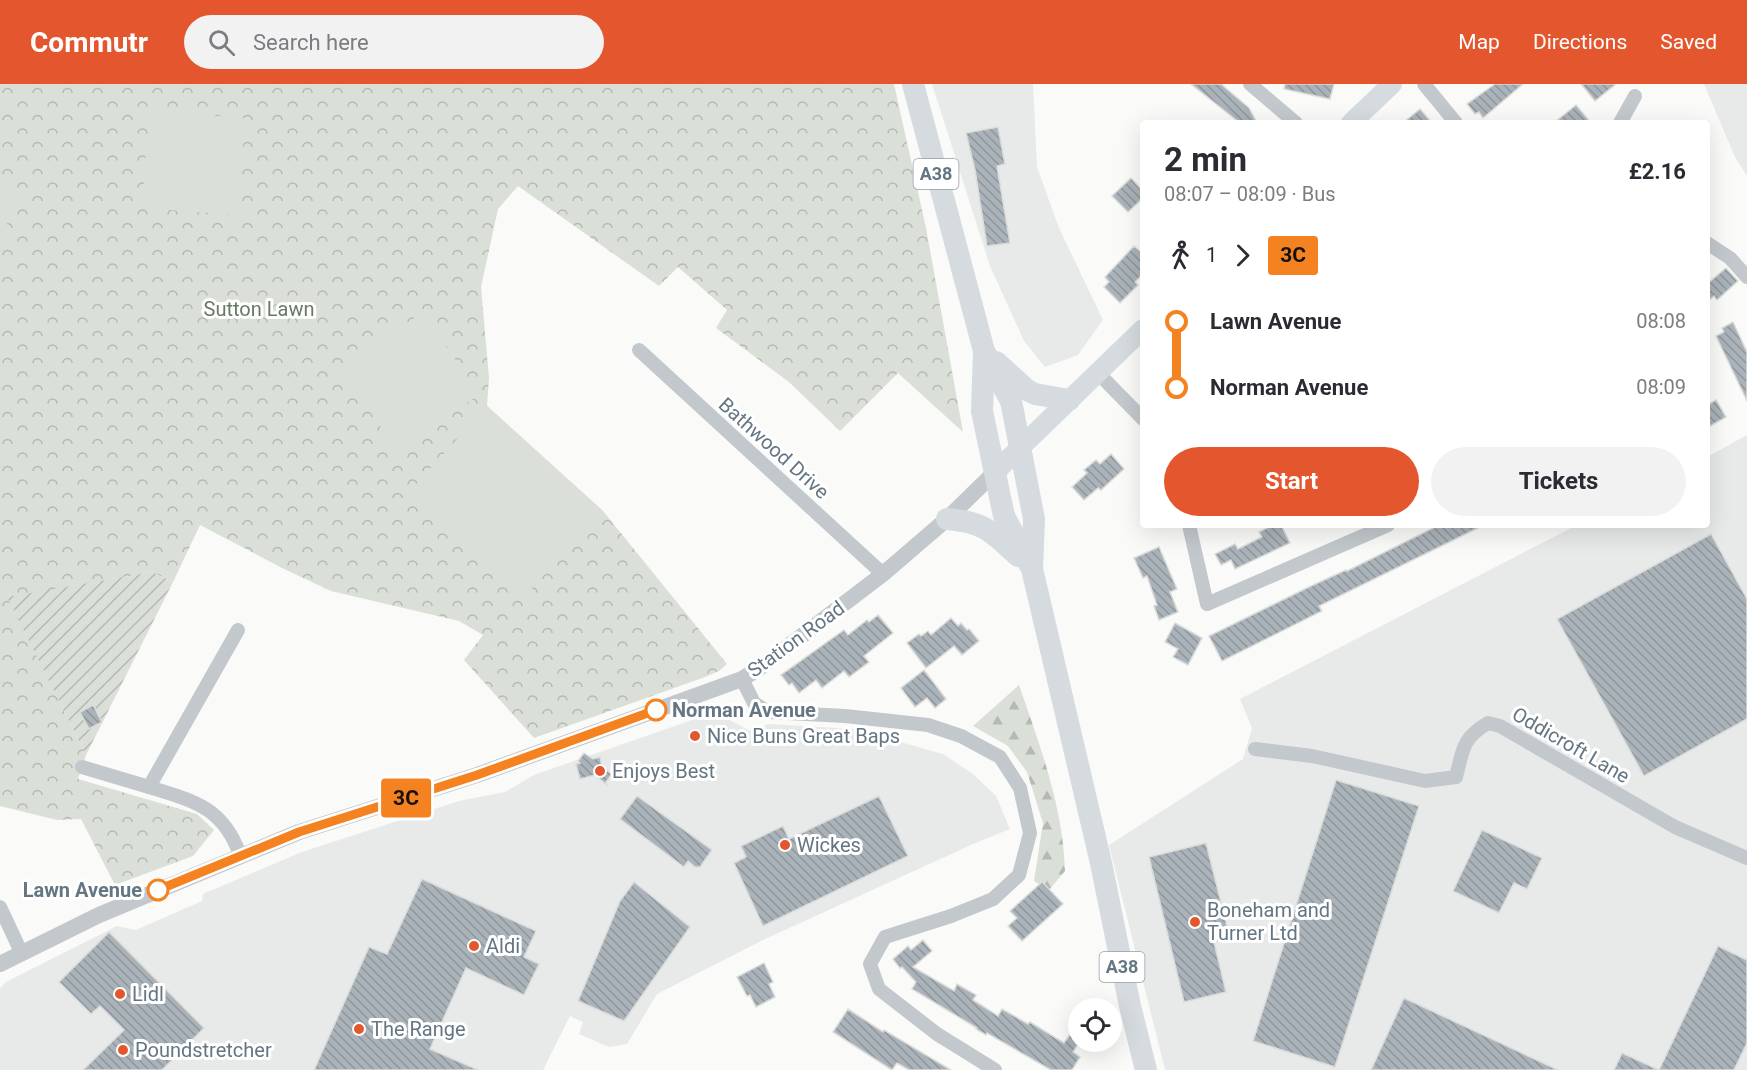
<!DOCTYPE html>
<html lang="en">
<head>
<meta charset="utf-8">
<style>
  :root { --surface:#fff; --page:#f2f2f3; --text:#2b2b33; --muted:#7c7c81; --accent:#e4572e }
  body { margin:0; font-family:Roboto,sans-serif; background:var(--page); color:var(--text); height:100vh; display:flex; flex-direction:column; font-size:22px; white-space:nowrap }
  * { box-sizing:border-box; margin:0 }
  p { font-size:20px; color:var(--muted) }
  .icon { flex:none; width:33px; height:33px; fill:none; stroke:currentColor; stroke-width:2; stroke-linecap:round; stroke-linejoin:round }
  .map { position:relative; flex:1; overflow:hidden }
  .side { position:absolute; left:1140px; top:36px; width:570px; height:408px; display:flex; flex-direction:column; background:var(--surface); border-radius:6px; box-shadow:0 6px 24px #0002 }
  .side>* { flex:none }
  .badge { padding:0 12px; border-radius:4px; font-size:21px; line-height:39px }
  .tools { position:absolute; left:1068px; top:914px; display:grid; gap:12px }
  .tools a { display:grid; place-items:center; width:54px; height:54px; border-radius:50%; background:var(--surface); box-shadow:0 6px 24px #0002; font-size:30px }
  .map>.badge { position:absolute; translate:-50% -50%; box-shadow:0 0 0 3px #fff }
  .legs { display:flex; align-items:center; gap:9px; height:66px; padding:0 24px; font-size:20px }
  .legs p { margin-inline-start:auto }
  .headline { display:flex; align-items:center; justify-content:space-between; height:102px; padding:0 24px }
  h1 { font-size:33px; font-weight:700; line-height:45px }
  .primary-button { display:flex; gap:12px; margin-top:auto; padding:12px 24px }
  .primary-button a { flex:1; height:69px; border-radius:36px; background:var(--accent); color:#fff; font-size:24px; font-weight:700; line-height:69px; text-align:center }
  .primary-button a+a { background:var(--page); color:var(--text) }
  ul { padding:0 24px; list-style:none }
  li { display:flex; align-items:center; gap:21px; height:66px; font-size:22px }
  li i { display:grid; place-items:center; width:9px; height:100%; margin:0 8px; background:currentColor }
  li i::after { content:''; width:15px; height:15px; margin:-8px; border:4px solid; border-radius:50%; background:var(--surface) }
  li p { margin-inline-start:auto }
  li:first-child i { background:linear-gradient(#0000 50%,currentColor 0) }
  li:last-child i { background:linear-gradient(currentColor 50%,#0000 0) }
  header { display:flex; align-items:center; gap:36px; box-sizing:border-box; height:84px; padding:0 30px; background:var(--accent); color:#fff }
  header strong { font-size:28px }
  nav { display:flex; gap:33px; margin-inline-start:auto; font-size:21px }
  .search { width:420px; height:54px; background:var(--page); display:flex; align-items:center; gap:15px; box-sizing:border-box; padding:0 21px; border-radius:33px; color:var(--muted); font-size:22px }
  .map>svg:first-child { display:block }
</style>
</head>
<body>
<header>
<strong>Commutr</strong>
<div class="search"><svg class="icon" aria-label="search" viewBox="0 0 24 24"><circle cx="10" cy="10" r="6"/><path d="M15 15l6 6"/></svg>Search here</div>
<nav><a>Map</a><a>Directions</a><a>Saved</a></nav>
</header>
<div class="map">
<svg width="1747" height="986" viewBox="0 0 1747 986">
  <defs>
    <pattern id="forest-firs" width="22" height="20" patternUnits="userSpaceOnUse" patternTransform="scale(1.5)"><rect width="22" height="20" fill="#dadfd7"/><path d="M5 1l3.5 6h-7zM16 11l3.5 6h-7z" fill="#b4b9b4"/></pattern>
    <pattern id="park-crowns" width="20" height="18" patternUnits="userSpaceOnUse" patternTransform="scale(1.5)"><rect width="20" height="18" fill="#dadfd7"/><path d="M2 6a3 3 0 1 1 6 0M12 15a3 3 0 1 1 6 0" fill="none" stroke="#b4b9b4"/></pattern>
    <pattern id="garden-furrows" width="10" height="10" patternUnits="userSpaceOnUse" patternTransform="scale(1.5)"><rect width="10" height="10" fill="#dadfd7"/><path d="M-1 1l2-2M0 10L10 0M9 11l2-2" fill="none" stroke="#b4b9b4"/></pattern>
    <pattern id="building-back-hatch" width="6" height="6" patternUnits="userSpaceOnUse" patternTransform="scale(1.5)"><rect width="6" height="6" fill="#aab3b9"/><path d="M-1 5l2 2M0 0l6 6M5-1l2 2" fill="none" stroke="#8e969c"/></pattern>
  </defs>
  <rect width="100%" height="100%" fill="#fafaf8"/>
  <g fill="#e8e9e9">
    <path d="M932,0H1033L1037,83L1059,144L1103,236L1078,271L1045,283L1024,257L990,182Z"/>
    <path d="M1704,0H1747V92L1735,73Z"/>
    <path d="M1747,351V986H1165L1109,761L1243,675L1252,644L1240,615L1577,441H1707V373Z"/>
    <path d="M715,628L752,648L768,640L854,645L943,670L973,690L996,712L1010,745L973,760L763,856L657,910L627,960L609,963L579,950L583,938L570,932L543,986H0V904L6,898L117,842L136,846L202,817L203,810L302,768L459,717L505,708L534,691Z"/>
  </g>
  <path fill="url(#forest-firs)" d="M1019,601C1040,662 1063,722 1065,787L1049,806L1034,797L1043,739L1027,688L1008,662L973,642Z"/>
  <path fill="url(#park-crowns)" d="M0,0H894L926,144L963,348L898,289L840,347L789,298L716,244L727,226L678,183L659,202L518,102L498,125L481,203L489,294L487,322L603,427L727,580L719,587L705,593L534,654L464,576L483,551L459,537L331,507L282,484L200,441L173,498L152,488L8,514L86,671L78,695L197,730L214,746L193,772L115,801L81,735L57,736L0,722Z"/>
  <path fill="url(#garden-furrows)" d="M152,488L173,498L86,671L7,513Z"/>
  <g fill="#dadfd7">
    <path d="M149,27L245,34L238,131L142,124Z"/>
    <path d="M0,102L22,114L0,152Z"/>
    <path d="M423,228L479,311L396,366L341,283Z"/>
    <path d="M487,322L603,427L523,514L408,409Z"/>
  </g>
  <g fill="url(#building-back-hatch)" stroke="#dcdcda" stroke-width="1.5">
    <path d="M1191,0H1221L1249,24L1257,39H1240Z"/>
    <path d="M1285,0H1334L1330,15L1284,5Z"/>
    <path d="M1495,0H1523L1483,34L1479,28L1475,30L1467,20Z"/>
    <path d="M1581,0H1616L1595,17Z"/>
    <path d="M1576,21L1591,39H1554Z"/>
    <path d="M1420,25L1432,39H1403Z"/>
    <path d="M998,43L1005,80L997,82L1010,159L987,162L975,86L966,49Z"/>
    <path d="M1131,94L1143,107V114L1128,128L1112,112Z"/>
    <path d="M1134,162L1143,170V190L1135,198L1138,201L1120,219L1104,203L1109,198L1105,193Z"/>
    <path d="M1726,184L1738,197L1717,216L1714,212L1707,218V200Z"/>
    <path d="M1733,238L1747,268V317L1716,252L1724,248L1722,244Z"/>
    <path d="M1716,316L1726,333L1707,344V321Z"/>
    <path d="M1111,370L1124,385L1101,406L1098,404L1084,416L1072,403L1087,389L1084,386L1096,376L1100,380Z"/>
    <path d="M1273,441H1281L1290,459L1235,485L1231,476L1221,481L1215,470L1235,460L1238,465L1262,453L1259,448Z"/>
    <path d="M1439,441H1484L1319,522L1322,527L1222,577L1209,552L1309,503L1346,486L1347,487Z"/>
    <path d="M1711,450L1747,515V635L1644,692L1557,535Z"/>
    <path d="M1159,463L1177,505L1170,508L1178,528L1159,536L1154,522L1157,521L1147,492L1143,494L1134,474Z"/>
    <path d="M878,531L893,549L864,572L869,578L849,593L844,587L822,604L816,596L799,609L792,599L789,601L781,591L844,546L848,551L867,536L869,538Z"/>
    <path d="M951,534L958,542L961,539L967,546L969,545L979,557L962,571L954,562L926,584L907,559L919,550L921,552L928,547L931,551Z"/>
    <path d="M1175,539L1202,554L1188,581L1173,573L1178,565L1165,558Z"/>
    <path d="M924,586L946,615L935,624L927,614L915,623L901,604Z"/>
    <path d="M93,621L102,638L89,645L80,628Z"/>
    <path d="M584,669L593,675L600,673L602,683L612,690L606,698L607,701L595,691L580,695L576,680L580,679L578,677Z"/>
    <path d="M1336,696L1419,722L1335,983L1253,957Z"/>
    <path d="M637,712L712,766L700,783H695L688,777L684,783L620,735Z"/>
    <path d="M879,712L908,772L763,842L734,779L746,773L741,762L783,742L789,755Z"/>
    <path d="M1482,746L1542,774L1527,805L1514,799L1499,829L1453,807Z"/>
    <path d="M1206,759L1230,854L1214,858L1226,908L1184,918L1149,773Z"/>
    <path d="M422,795L536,847L524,873L539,880L524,911L466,884L430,965L478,986H314L369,863L387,870Z"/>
    <path d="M634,798L690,843L624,937L578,917L620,817Z"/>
    <path d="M1042,798L1063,820L1022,857L1008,842L1017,834L1010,827Z"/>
    <path d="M109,848L204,944L162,986H83L124,946L100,922L91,930L59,898Z"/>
    <path d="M923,856L932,867L913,883L954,907L957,900L976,911L973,916L998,932L1002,925L1028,940L1030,938L1064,959L1071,949L1078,954V957H1080L1073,968L1080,973L1072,986H1051L987,949L986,951L976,945L977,944L912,905L916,898L902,883L900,884L893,875L908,862L911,866Z"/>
    <path d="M1718,862L1747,876V959L1734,986H1614L1622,969L1659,986Z"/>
    <path d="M764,879L773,898L769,900L775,913L756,923L750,911L747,912L737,893Z"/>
    <path d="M1404,914L1558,986H1371Z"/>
    <path d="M848,925L883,948L884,946L951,986H909L897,979L892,986L833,948Z"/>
  </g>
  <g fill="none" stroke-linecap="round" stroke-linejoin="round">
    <g stroke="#c3c8cc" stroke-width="14">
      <path d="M1250,0L1296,39"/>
      <path d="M1424,0L1456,39"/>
      <path d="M1620,39L1635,12"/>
      <path d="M1707,159L1730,174L1747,193"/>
      <path d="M639,266L883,490"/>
      <path d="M1098,289L1143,335"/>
      <path d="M1189,441L1207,520L1388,441"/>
      <path d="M238,546L149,703C194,717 223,723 240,771"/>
      <path d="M742,595L754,619L768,628L845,632L928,641L961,652L1000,673L1020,704L1030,749L1019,791L993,815L951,832L885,853L870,880L879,905L937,950L995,986"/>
      <path d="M1255,665L1312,672L1425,697L1456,693C1463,666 1462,654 1488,639L1500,642L1675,743L1747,774"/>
      <path d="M82,683L149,703"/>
      <path d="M0,823L22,870"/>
    </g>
    <path stroke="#c3c8cc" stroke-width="16" d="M0,880L99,831L299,748L477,691L742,595L761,583L883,490L947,435L995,388"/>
    <g stroke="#d6dbdf" stroke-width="20">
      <path d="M1351,39L1392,0"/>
      <path d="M995,388L1143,245"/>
    </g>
    <g stroke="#d6dbdf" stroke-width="22">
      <path d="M913,0L984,267L1011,317L1034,435L1032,484"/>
      <path d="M984,267L982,327L1004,432L1032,485L1101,779L1130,922L1146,986"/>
      <path d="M996,278L1027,306L1035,310L1069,316"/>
      <path d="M947,435C984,438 991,447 1018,472"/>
    </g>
  </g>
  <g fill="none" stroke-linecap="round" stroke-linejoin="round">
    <defs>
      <path id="line-1" d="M158,806L299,748L477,691L656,626"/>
    </defs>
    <use href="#line-1" stroke="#fff" stroke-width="14"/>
    <use href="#line-1" stroke="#f58220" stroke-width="9"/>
  </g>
  <g fill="#fff" stroke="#f58220" stroke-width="3">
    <circle cx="656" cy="626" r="10"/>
    <circle cx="158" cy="806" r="10"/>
  </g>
  <g fill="#e4572e" stroke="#fff" stroke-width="2">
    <circle cx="695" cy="652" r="6"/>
    <circle cx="600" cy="687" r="6"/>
    <circle cx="785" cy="761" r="6"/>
    <circle cx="1195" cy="838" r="6"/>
    <circle cx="474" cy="862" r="6"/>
    <circle cx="120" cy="910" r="6"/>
    <circle cx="359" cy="945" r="6"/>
    <circle cx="123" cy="966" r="6"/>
  </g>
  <g text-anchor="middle" stroke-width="6" stroke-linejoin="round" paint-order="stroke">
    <g fill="#fff" stroke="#939fa8" stroke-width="1.5">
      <rect x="913.5" y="75" width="45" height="30" rx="4.5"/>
      <rect x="1099.5" y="868" width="45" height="30" rx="4.5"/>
    </g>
    <g font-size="18" font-weight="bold" fill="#657683">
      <text x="936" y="96">A38</text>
      <text x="1122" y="889">A38</text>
    </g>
    <g font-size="20" fill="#687a64" stroke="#fff">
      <text x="259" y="232">Sutton Lawn</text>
    </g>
    <g font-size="20" fill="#657683" stroke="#fff">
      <text transform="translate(774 364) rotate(42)" y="7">Bathwood Drive</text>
      <text transform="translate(796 555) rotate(-36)" y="7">Station Road</text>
      <text transform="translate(1571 661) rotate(30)" y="7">Oddicroft Lane</text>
    </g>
    <g font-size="20" font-weight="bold" fill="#657683" stroke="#fff" text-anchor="start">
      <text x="672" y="633">Norman Avenue</text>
      <text x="142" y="813" text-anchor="end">Lawn Avenue</text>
    </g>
    <g font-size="20" fill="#657683" stroke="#fff" text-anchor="start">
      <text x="707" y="659">Nice Buns Great Baps</text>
      <text x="612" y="694">Enjoys Best</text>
      <text x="797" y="768">Wickes</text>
      <text x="1207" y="833">Boneham and<tspan x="1207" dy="23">Turner Ltd</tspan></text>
      <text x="486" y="869">Aldi</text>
      <text x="132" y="917">Lidl</text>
      <text x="371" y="952">The Range</text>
      <text x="135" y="973">Poundstretcher</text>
    </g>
  </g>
</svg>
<div class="tools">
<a><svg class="icon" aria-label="locate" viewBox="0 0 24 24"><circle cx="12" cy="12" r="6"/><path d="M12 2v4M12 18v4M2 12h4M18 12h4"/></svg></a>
</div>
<b class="badge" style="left:406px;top:714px;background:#f58220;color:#111">3C</b>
<section class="side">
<div class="headline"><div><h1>2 min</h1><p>08:07 – 08:09 · Bus</p></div><b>£2.16</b></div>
<div class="legs"><svg class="icon" aria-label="walk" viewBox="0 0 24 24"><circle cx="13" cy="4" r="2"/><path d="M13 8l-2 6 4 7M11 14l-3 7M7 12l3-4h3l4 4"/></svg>1<svg class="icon" aria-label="forward" viewBox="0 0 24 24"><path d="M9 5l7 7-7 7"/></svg><b class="badge" style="background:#f58220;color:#111">3C</b></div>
<ul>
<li><i style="color:#f58220"></i><b>Lawn Avenue</b><p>08:08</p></li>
<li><i style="color:#f58220"></i><b>Norman Avenue</b><p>08:09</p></li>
</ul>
<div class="primary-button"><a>Start</a><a>Tickets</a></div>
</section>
</div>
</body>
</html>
